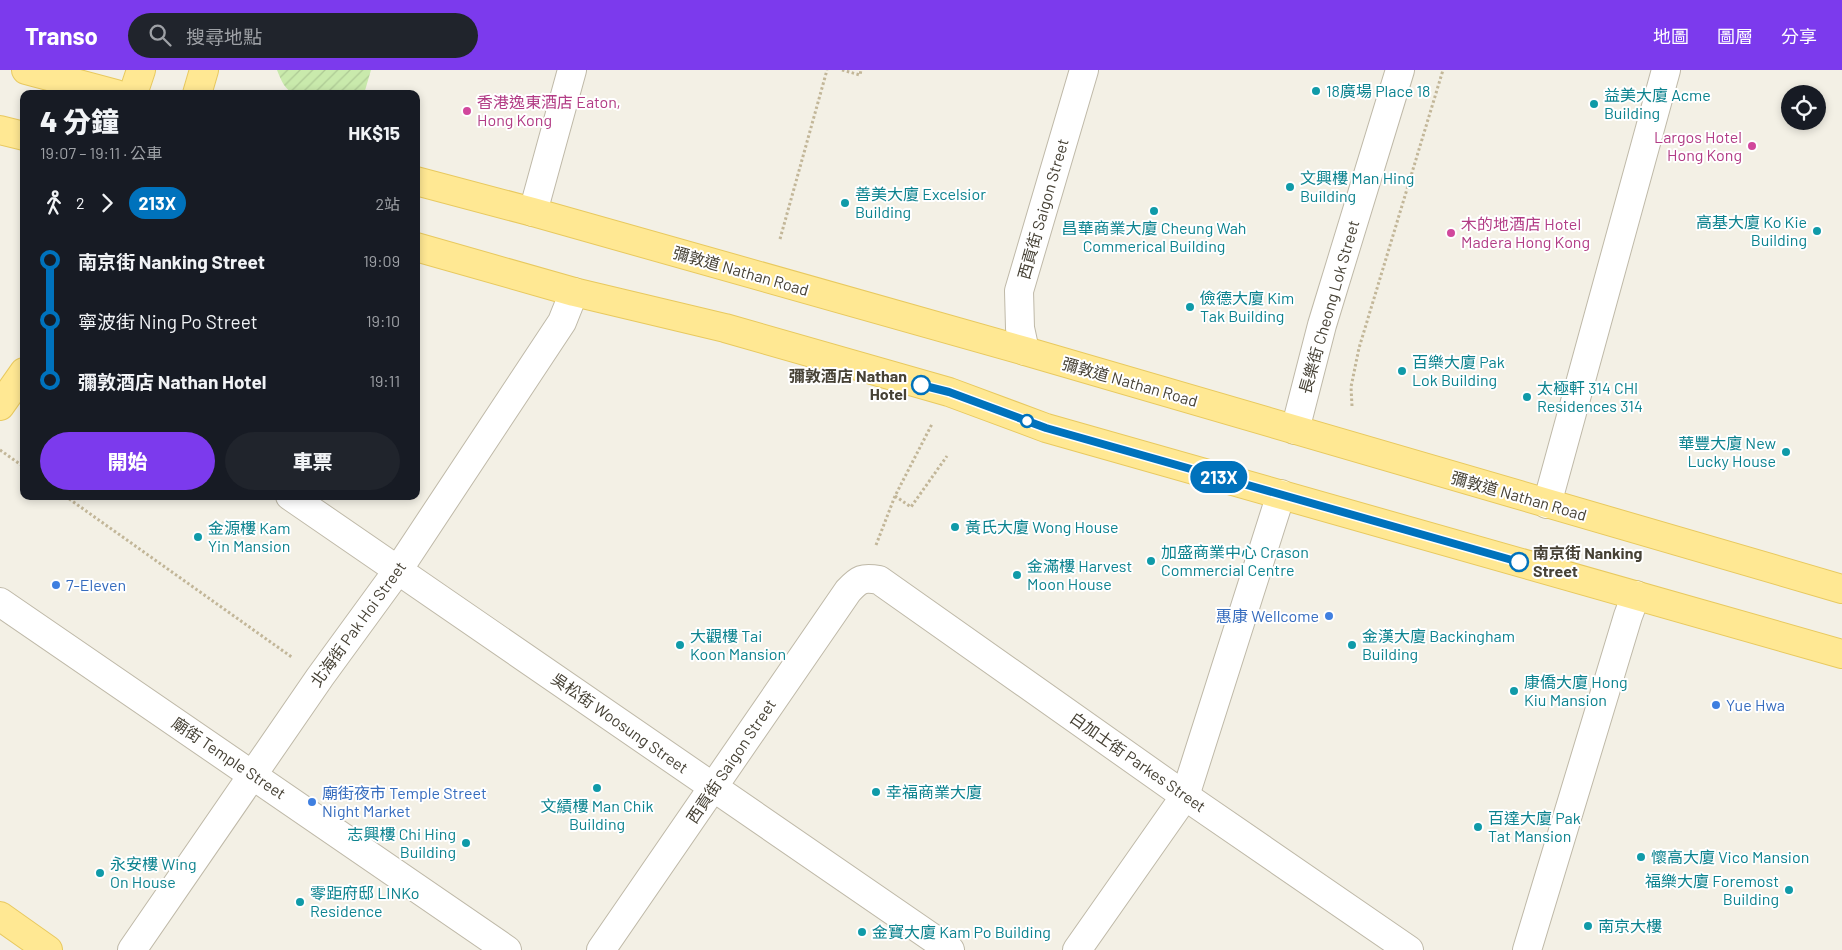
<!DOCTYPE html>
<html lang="zh-TW">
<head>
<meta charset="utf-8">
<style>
  :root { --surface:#171b24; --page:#20242c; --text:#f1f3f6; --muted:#9ea1a6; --accent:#7c3aed }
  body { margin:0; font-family:Barlow,"Noto Sans TC",sans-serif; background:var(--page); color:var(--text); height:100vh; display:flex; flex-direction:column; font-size:19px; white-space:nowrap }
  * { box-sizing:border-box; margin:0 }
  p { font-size:16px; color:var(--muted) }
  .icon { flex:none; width:28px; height:28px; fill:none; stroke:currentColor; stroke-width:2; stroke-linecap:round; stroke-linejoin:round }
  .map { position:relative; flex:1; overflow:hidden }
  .panel { position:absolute; left:20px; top:20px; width:400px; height:410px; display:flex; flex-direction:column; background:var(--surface); border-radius:10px; box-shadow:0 2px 8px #0003 }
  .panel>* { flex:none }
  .badge { padding:0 10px; border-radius:16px; font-size:18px; line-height:32px }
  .fabs { position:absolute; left:1781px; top:15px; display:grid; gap:10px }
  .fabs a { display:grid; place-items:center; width:45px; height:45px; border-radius:50%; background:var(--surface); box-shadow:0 2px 8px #0003; font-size:25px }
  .map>.badge { position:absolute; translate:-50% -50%; box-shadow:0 0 0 2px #fff }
  .legs { display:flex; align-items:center; gap:8px; height:55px; padding:0 20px; font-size:16px }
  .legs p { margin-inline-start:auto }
  .overview { display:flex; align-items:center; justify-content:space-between; height:85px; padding:0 20px }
  h1 { font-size:28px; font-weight:800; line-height:38px }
  .cta { display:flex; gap:10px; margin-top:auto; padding:10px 20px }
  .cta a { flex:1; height:58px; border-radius:30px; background:var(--accent); color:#fff; font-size:20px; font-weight:800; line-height:58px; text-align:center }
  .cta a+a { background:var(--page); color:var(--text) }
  ul { padding:0 20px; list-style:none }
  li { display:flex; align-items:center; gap:18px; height:60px; font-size:19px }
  li i { display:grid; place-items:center; width:8px; height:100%; margin:0 6px; background:currentColor }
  li i::after { content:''; width:12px; height:12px; margin:-6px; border:4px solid; border-radius:50%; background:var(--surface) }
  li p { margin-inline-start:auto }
  li:first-child i { background:linear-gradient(#0000 50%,currentColor 0) }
  li:last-child i { background:linear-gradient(currentColor 50%,#0000 0) }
  header { display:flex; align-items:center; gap:30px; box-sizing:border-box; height:70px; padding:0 25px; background:var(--accent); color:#fff }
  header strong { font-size:24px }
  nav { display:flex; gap:28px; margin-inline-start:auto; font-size:18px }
  .search { width:350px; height:45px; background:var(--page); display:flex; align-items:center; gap:12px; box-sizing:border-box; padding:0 18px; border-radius:28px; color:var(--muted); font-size:19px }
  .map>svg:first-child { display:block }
</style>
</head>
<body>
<header>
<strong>Transo</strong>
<div class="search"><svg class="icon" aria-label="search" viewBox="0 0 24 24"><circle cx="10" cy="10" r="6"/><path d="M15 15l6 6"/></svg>搜尋地點</div>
<nav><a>地圖</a><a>圖層</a><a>分享</a></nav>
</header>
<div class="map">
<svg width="1842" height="880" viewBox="0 0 1842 880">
  <defs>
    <pattern id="garden-furrows" width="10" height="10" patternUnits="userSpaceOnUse" patternTransform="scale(1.25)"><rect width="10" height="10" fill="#c9eaac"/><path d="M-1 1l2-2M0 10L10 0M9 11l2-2" fill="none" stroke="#aeca95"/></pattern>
  </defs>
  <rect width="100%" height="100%" fill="#f3f0e5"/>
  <path fill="url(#garden-furrows)" d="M277,0H371L364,24H296C285,21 281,10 277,0Z"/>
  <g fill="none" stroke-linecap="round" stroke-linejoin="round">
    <defs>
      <g id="minor">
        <path d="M533,142L572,0"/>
        <path d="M1025,281L1020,258L1019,221L1084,0"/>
        <path d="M1295,360L1322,255L1400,0"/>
        <path d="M290,426L950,880"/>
        <path d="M1547,434L1666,0"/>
        <path d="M0,532L507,880"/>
        <path d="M132,880L320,607L398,500L562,252L574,222"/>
        <path d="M601,880L848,521C859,509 863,507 879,510L1185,726L1409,880"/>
        <path d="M1077,880L1185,726L1281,424"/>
        <path d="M1527,880L1628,546L1636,525"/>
      </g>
      <g id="major">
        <path d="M26,0L116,24"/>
        <path d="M133,24L141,0"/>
        <path d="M197,24L204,0"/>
        <path d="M0,60L24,66"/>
        <path d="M416,111L533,142L1025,281L1842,519"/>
        <path d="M416,177L574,222L725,258L949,322L1046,358L1842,584"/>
        <path d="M0,336L24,302"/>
        <path d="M0,846L48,880"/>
      </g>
    </defs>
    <use href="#minor" stroke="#bfb9a8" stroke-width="30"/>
    <use href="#major" stroke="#e8c95f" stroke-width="30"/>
    <g stroke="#c2b698" stroke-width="3" stroke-dasharray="2.5 2.5" stroke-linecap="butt">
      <path d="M842,0L860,5L861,0"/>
      <path d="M780,169L827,0"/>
      <path d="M1352,336L1351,317L1359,278L1443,0"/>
      <path d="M0,380L24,397"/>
      <path d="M65,426L293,588"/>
      <path d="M895,426L911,437L947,386"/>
      <path d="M876,475L895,426L932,354"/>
    </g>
    <use href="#minor" stroke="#fff" stroke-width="28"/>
    <use href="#major" stroke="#ffe893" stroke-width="28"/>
  </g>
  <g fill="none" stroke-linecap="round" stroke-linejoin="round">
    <defs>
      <path id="line-1" d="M921,315L949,322L1046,358L1519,492"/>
    </defs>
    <use href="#line-1" stroke="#fff" stroke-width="11"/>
    <use href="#line-1" stroke="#0072bc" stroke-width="8"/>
  </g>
  <g fill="#0f9aa8" stroke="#fff" stroke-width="2">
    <circle cx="1316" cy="21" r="5"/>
    <circle cx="1594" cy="34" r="5"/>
    <circle cx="1290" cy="117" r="5"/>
    <circle cx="845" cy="133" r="5"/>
    <circle cx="1154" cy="141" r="5"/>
    <circle cx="1817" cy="161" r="5"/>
    <circle cx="1190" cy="237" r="5"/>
    <circle cx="1402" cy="301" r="5"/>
    <circle cx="1527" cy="327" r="5"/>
    <circle cx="1786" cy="382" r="5"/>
    <circle cx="955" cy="457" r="5"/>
    <circle cx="198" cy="467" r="5"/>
    <circle cx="1151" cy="491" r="5"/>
    <circle cx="1017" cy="505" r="5"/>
    <circle cx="680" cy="575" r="5"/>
    <circle cx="1352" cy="575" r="5"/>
    <circle cx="1514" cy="621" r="5"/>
    <circle cx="597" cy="718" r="5"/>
    <circle cx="876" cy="722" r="5"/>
    <circle cx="1478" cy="757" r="5"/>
    <circle cx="466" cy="773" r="5"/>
    <circle cx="1641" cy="787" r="5"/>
    <circle cx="100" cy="803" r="5"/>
    <circle cx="1789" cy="820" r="5"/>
    <circle cx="300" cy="832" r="5"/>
    <circle cx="1588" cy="856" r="5"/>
    <circle cx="862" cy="862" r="5"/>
  </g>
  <g fill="#d1479c" stroke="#fff" stroke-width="2">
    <circle cx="467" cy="41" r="5"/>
    <circle cx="1752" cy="76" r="5"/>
    <circle cx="1451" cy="163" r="5"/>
  </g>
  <g fill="#fff" stroke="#0072bc" stroke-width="2.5">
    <circle cx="921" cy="315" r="9"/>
    <circle cx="1027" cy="351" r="6"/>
    <circle cx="1519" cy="492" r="9"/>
  </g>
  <g fill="#3f7fe0" stroke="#fff" stroke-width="2">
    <circle cx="56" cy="515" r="5"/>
    <circle cx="1329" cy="546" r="5"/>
    <circle cx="1716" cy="635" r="5"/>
    <circle cx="312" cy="732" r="5"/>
  </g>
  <g text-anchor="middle" stroke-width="4" stroke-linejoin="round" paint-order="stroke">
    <g font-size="16" fill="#0d838f" stroke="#fff" text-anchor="start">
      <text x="1326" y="27">18廣場 Place 18</text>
      <text x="1604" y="31">益美大廈 Acme<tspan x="1604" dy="18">Building</tspan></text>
      <text x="1300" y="114">文興樓 Man Hing<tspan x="1300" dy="18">Building</tspan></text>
      <text x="855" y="130">善美大廈 Excelsior<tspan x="855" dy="18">Building</tspan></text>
      <text x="1807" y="158" text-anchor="end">高基大廈 Ko Kie<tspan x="1807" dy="18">Building</tspan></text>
      <text x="1154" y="164" text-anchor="middle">昌華商業大廈 Cheung Wah<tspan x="1154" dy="18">Commerical Building</tspan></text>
      <text x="1200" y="234">儉德大廈 Kim<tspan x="1200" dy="18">Tak Building</tspan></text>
      <text x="1412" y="298">百樂大廈 Pak<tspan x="1412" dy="18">Lok Building</tspan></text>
      <text x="1537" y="324">太極軒 314 CHI<tspan x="1537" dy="18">Residences 314</tspan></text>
      <text x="1776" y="379" text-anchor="end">華豐大廈 New<tspan x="1776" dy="18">Lucky House</tspan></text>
      <text x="965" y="463">黃氏大廈 Wong House</text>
      <text x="208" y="464">金源樓 Kam<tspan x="208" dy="18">Yin Mansion</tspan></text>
      <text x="1161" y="488">加盛商業中心 Crason<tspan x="1161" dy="18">Commercial Centre</tspan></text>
      <text x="1027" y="502">金滿樓 Harvest<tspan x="1027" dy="18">Moon House</tspan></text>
      <text x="690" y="572">大觀樓 Tai<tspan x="690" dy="18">Koon Mansion</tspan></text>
      <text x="1362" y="572">金漢大廈 Backingham<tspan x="1362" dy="18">Building</tspan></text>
      <text x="1524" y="618">康僑大廈 Hong<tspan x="1524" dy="18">Kiu Mansion</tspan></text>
      <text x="886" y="728">幸福商業大廈</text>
      <text x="597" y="742" text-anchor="middle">文績樓 Man Chik<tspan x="597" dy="18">Building</tspan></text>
      <text x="1488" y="754">百達大廈 Pak<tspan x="1488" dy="18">Tat Mansion</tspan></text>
      <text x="456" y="770" text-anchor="end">志興樓 Chi Hing<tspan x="456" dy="18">Building</tspan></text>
      <text x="1651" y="793">懷高大廈 Vico Mansion</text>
      <text x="110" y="800">永安樓 Wing<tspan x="110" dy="18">On House</tspan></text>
      <text x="1779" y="817" text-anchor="end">福樂大廈 Foremost<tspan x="1779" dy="18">Building</tspan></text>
      <text x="310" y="829">零距府邸 LINKo<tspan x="310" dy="18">Residence</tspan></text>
      <text x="1598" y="862">南京大樓</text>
      <text x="872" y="868">金寶大廈 Kam Po Building</text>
    </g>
    <g font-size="16" fill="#b23c85" stroke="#fff" text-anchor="start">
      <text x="477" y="38">香港逸東酒店 Eaton,<tspan x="477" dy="18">Hong Kong</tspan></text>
      <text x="1742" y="73" text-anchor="end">Largos Hotel<tspan x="1742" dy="18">Hong Kong</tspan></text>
      <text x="1461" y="160">木的地酒店 Hotel<tspan x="1461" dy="18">Madera Hong Kong</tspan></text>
    </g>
    <g font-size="16" fill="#464135" stroke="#fff">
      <text transform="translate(1043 139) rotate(-74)" y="6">西貢街 Saigon Street</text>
      <text transform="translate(741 201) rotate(16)" y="6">彌敦道 Nathan Road</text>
      <text transform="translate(1329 237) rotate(-74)" y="6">長樂街 Cheong Lok Street</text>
      <text transform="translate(1130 312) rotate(16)" y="6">彌敦道 Nathan Road</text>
      <text transform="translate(1519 426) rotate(16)" y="6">彌敦道 Nathan Road</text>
      <text transform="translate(358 554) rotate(-54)" y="6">北海街 Pak Hoi Street</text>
      <text transform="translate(620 653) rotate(35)" y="6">吳松街 Woosung Street</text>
      <text transform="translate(229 688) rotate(34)" y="6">廟街 Temple Street</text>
      <text transform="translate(731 691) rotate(-56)" y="6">西貢街 Saigon Street</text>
      <text transform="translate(1138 692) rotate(35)" y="6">白加士街 Parkes Street</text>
    </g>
    <g font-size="16" font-weight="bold" fill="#464135" stroke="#fff" text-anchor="end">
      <text x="907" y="312">彌敦酒店 Nathan<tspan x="907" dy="18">Hotel</tspan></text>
      <text x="1533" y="489" text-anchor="start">南京街 Nanking<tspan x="1533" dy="18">Street</tspan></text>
    </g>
    <g font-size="16" fill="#366cbe" stroke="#fff" text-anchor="start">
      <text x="66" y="521">7-Eleven</text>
      <text x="1319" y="552" text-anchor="end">惠康 Wellcome</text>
      <text x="1726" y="641">Yue Hwa</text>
      <text x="322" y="729">廟街夜市 Temple Street<tspan x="322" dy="18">Night Market</tspan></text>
    </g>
  </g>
</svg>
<div class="fabs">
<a><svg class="icon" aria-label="locate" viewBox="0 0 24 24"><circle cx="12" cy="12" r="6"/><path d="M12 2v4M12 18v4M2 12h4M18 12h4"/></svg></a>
</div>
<b class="badge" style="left:1219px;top:407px;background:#0072bc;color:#fff">213X</b>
<section class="panel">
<div class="overview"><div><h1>4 分鐘</h1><p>19:07 – 19:11 · 公車</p></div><b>HK$15</b></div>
<div class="legs"><svg class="icon" aria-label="walk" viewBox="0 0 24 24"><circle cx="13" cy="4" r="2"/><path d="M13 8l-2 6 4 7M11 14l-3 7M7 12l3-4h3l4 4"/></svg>2<svg class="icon" aria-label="forward" viewBox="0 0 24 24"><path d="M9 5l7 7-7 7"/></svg><b class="badge" style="background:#0072bc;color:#fff">213X</b><p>2站</p></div>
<ul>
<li><i style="color:#0072bc"></i><b>南京街 Nanking Street</b><p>19:09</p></li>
<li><i style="color:#0072bc"></i><span>寧波街 Ning Po Street</span><p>19:10</p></li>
<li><i style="color:#0072bc"></i><b>彌敦酒店 Nathan Hotel</b><p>19:11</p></li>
</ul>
<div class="cta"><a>開始</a><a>車票</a></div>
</section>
</div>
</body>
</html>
